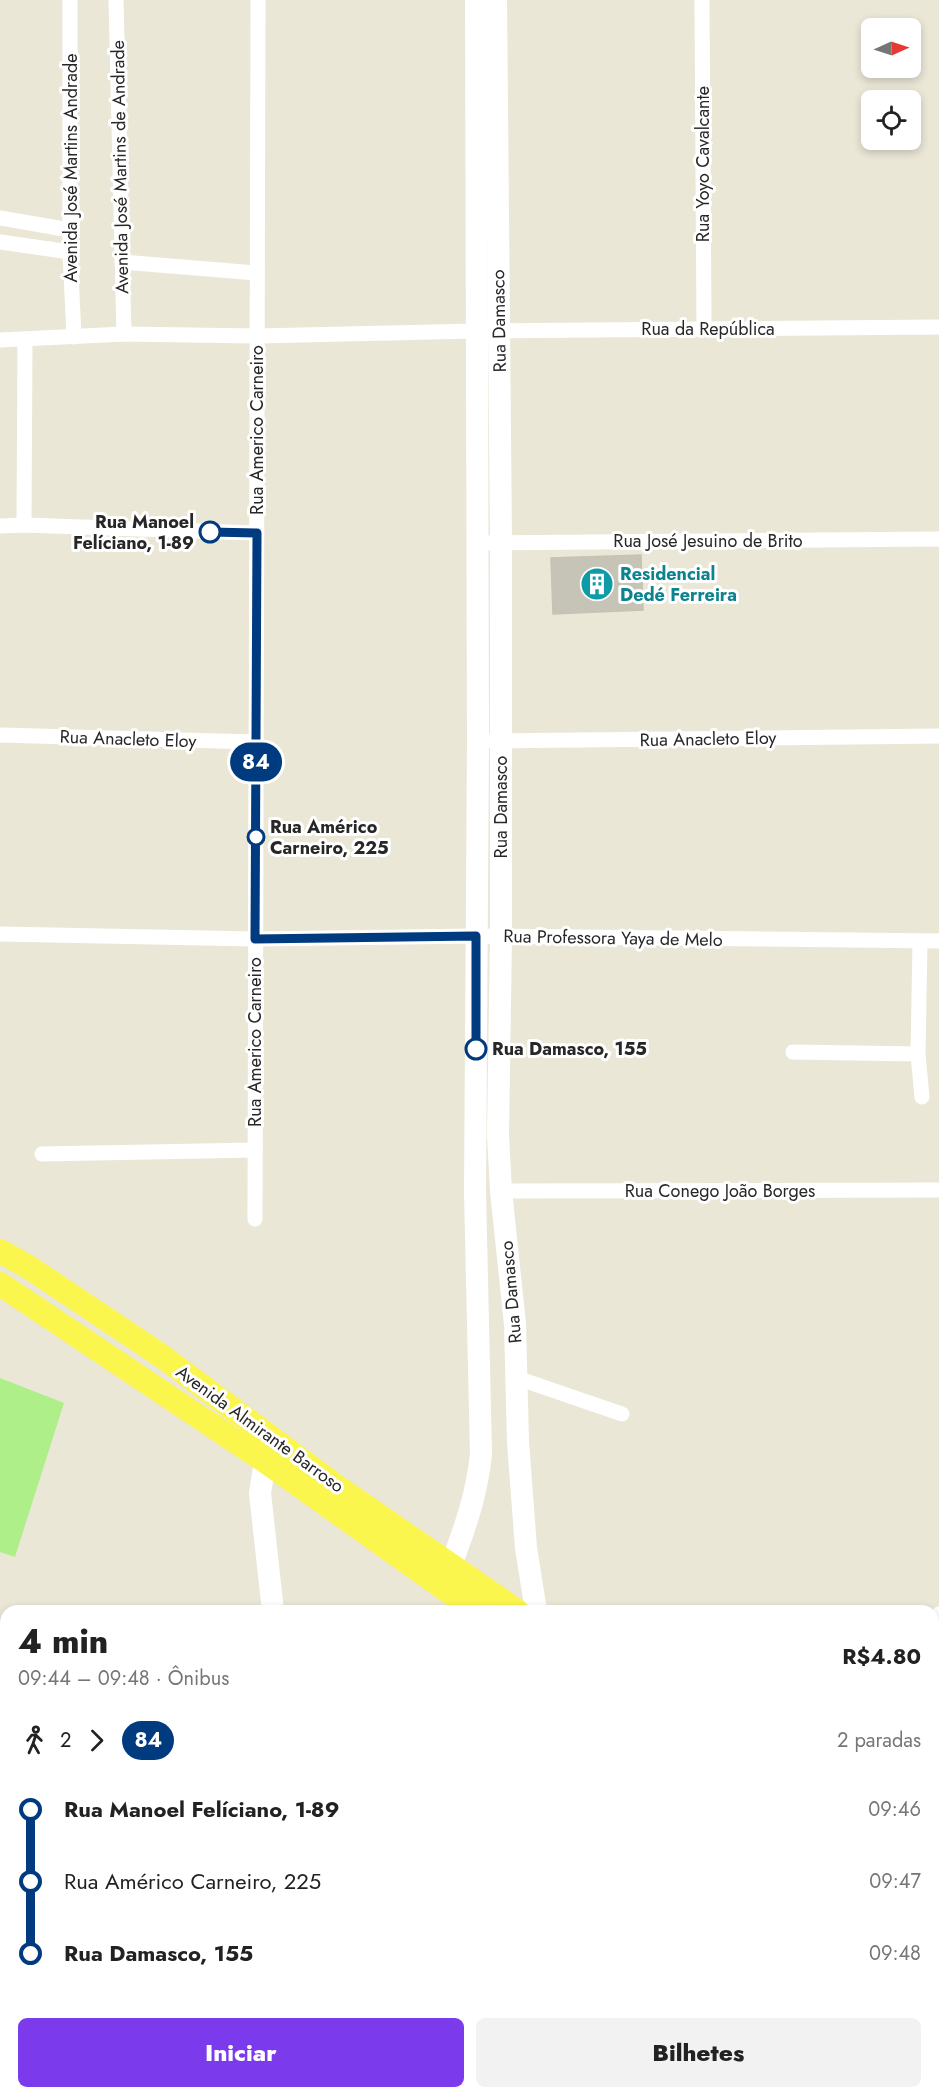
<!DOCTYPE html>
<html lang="pt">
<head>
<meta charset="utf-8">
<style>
  :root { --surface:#fff; --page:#f2f2f2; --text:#222; --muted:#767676; --accent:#7c3aed }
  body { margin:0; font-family:Jost,sans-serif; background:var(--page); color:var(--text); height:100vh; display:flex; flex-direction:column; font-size:22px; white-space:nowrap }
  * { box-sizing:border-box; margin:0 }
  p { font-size:20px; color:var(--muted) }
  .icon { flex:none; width:33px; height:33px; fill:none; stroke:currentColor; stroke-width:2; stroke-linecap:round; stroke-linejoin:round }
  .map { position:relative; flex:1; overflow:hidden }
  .details { position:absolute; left:0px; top:1605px; width:939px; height:494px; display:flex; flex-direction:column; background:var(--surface); border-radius:18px 18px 0 0; box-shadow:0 3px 9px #0003 }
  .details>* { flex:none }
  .badge { padding:0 12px; border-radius:20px; font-size:21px; line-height:39px }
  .needle { width:39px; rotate:87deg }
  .buttons { position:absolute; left:861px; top:18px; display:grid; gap:12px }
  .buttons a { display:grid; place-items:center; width:60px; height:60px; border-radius:9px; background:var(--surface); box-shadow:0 3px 9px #0003; font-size:30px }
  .map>.badge { position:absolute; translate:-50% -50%; box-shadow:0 0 0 3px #fff }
  .legs { display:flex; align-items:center; gap:9px; height:66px; padding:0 18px; font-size:20px }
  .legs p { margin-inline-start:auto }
  .summary { display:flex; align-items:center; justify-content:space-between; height:102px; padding:0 18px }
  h1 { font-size:33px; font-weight:800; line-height:45px }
  .action { display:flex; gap:12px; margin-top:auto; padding:12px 18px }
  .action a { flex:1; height:69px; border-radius:9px; background:var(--accent); color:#fff; font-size:24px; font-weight:800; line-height:69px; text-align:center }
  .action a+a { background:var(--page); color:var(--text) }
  ul { padding:0 18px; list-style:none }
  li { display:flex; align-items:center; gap:21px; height:72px; font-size:22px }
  li i { display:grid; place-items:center; width:9px; height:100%; margin:0 8px; background:currentColor }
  li i::after { content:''; width:15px; height:15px; margin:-8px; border:4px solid; border-radius:50%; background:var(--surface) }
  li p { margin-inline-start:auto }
  li:first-child i { background:linear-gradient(#0000 50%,currentColor 0) }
  li:last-child i { background:linear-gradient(currentColor 50%,#0000 0) }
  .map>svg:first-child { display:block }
</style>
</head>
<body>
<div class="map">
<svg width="939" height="2098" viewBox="0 0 939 2098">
  <rect width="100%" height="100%" fill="#ebe7d7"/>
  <path fill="#9ae78e" d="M0,1621L6,1630V1741L0,1748Z"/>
  <path fill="#afef89" d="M0,1378L64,1403L15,1557L0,1552Z"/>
  <path fill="#c6c3b7" stroke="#c6c3b1" stroke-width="1.5" d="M641,555L643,610L553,614L551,558Z"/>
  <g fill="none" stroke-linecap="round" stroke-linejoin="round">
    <g stroke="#fff" stroke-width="15">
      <path d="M70,0V252L74,337"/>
      <path d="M116,0L124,334"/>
      <path d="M702,0L704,329"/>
      <path d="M0,218L70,230"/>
      <path d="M0,242L70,252"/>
      <path d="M122,262L257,273"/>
      <path d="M0,340L124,334L257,336L477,331L939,327"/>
      <path d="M24,525L25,339"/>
      <path d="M0,526L24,525L257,533"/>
      <path d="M478,543L939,539"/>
      <path d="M0,735L256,742"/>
      <path d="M492,741L939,736"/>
      <path d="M0,934L255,939L476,936L939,941"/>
      <path d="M920,942L918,1054L922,1097"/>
      <path d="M793,1052L918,1054"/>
      <path d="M42,1154L255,1150"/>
      <path d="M501,1191L939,1190"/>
      <path d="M255,1219L258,0"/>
      <path d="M517,1378L622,1414"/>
      <path d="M933,1622L939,1614"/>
      <path d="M933,1873L939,1865"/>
      <path d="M933,2069L939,2068"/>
      <path d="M726,2098L761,2092"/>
    </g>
    <g stroke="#fff" stroke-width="22">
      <path d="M496,0L501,542V937L498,1135L501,1191L515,1324L518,1442L526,1548L536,1611"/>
      <path d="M451,1565C465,1528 477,1494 481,1454L475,1193L478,741L476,0"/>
      <path d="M273,1611L260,1493L265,1461L280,1456"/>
      <path d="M0,2000L6,1999"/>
      <path d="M349,2092L350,2098"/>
      <path d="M627,2092L628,2098"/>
    </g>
    <g stroke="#fbf64d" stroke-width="24">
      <path d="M0,1251L30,1268L163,1357L336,1486L517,1611"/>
      <path d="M0,1284L265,1461L476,1611"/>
      <path d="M933,1923L939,1927"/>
      <path d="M933,1949L939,1953"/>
    </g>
  </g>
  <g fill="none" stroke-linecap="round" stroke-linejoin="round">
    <defs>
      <path id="line-1" d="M210,532L257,533L255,939L476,936V1049"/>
    </defs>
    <use href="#line-1" stroke="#fff" stroke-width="14"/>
    <use href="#line-1" stroke="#003b80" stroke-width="9"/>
  </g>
  <defs>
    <symbol id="building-disc" viewBox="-11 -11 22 22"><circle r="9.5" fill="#0f9aa8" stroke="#fff"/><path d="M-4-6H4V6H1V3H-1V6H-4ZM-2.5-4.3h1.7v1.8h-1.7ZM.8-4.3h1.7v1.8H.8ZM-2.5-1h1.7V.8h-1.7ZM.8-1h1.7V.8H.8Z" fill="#fff"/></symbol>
  </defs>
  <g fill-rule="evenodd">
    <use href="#building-disc" x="578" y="565" width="38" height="38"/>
  </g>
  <g fill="#fff" stroke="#003b80" stroke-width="3">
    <circle cx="210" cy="532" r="10"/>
    <circle cx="256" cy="837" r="8"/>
    <circle cx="476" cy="1049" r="10"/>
  </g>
  <g text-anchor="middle" stroke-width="6" stroke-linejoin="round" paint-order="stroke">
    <g font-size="18" fill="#272727" stroke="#fff">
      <text transform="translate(703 164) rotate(-90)" y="6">Rua Yoyo Cavalcante</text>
      <text transform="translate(120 167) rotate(-91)" y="6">Avenida José Martins de Andrade</text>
      <text transform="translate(71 168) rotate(-90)" y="6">Avenida José Martins Andrade</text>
      <text transform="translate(499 321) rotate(-91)" y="6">Rua Damasco</text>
      <text x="708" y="335">Rua da República</text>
      <text transform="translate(257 430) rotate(-90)" y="6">Rua Americo Carneiro</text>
      <text x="708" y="547">Rua José Jesuino de Brito</text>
      <text transform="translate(128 739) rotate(2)" y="6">Rua Anacleto Eloy</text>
      <text transform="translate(708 739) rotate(-1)" y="6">Rua Anacleto Eloy</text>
      <text transform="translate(501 807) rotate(-90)" y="6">Rua Damasco</text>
      <text transform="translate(613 938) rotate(1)" y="6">Rua Professora Yaya de Melo</text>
      <text transform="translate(255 1042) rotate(-90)" y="6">Rua Americo Carneiro</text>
      <text x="720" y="1197">Rua Conego João Borges</text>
      <text transform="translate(511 1292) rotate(-95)" y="6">Rua Damasco</text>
      <text transform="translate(260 1429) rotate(36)" y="6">Avenida Almirante Barroso</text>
    </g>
    <g font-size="18" font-weight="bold" fill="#272727" stroke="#fff" text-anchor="start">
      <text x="194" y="528" text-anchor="end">Rua Manoel<tspan x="194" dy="21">Felíciano, 1-89</tspan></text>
      <text x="270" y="833">Rua Américo<tspan x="270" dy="21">Carneiro, 225</tspan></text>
      <text x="492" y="1055">Rua Damasco, 155</text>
    </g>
    <g font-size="18" font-weight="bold" fill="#0d838f" stroke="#fff" text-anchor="start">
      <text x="620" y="580">Residencial<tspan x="620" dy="21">Dedé Ferreira</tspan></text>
    </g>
  </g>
</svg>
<div class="buttons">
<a><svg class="needle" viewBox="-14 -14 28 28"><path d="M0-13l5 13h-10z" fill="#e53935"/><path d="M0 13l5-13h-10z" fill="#767676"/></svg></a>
<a><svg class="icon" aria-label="locate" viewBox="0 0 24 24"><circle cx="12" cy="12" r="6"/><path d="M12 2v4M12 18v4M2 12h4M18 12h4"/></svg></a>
</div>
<b class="badge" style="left:256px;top:762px;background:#003b80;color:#fff">84</b>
<section class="details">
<div class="summary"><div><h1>4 min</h1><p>09:44 – 09:48 · Ônibus</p></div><b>R$4.80</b></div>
<div class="legs"><svg class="icon" aria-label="walk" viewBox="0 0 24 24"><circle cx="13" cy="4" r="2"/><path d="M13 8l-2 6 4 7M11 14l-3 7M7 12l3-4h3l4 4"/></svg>2<svg class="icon" aria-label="forward" viewBox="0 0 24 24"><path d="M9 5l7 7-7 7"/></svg><b class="badge" style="background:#003b80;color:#fff">84</b><p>2 paradas</p></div>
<ul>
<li><i style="color:#003b80"></i><b>Rua Manoel Felíciano, 1-89</b><p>09:46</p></li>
<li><i style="color:#003b80"></i><span>Rua Américo Carneiro, 225</span><p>09:47</p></li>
<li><i style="color:#003b80"></i><b>Rua Damasco, 155</b><p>09:48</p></li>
</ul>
<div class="action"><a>Iniciar</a><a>Bilhetes</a></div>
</section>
</div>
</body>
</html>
